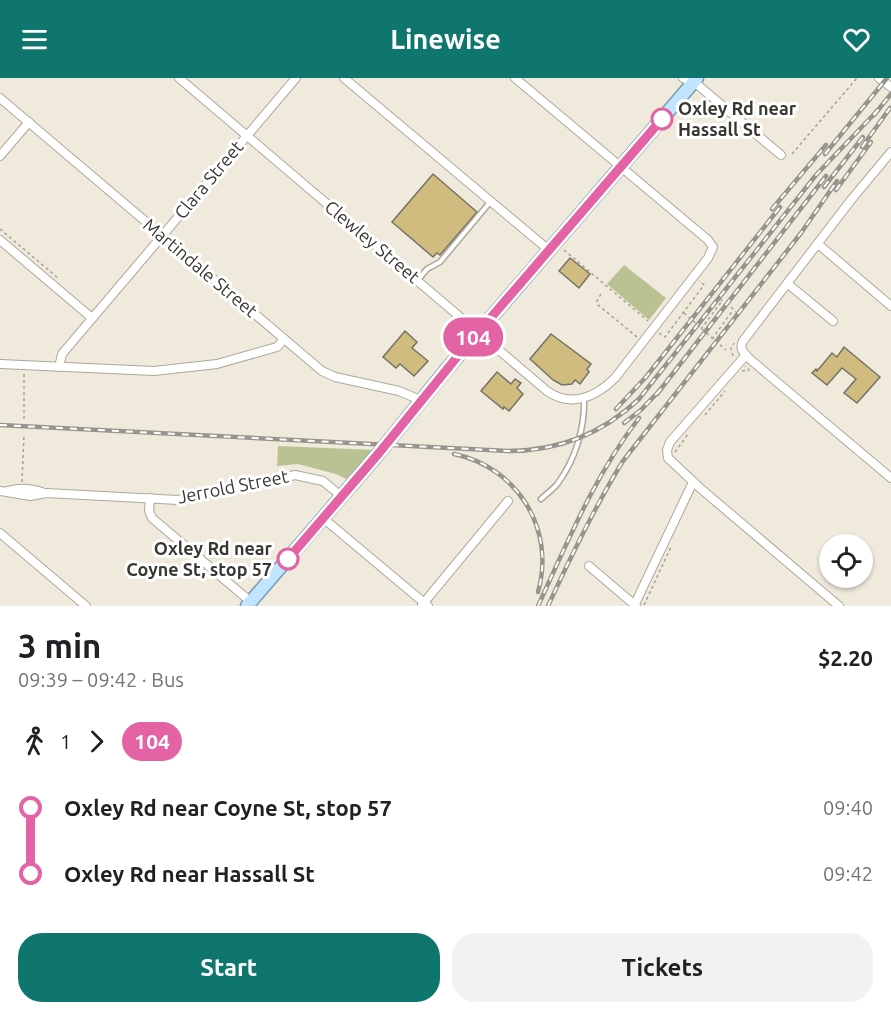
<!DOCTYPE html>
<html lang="en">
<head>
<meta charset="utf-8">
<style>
  :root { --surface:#fff; --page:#f2f2f2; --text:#202124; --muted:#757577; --accent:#0f766e }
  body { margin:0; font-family:Ubuntu,sans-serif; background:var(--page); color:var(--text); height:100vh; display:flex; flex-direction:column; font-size:22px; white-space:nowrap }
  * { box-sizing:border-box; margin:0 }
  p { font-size:20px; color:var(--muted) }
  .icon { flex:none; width:33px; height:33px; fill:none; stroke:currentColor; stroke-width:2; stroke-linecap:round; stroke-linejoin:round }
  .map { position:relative; height:528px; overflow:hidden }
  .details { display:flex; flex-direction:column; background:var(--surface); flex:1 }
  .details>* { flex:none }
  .badge { padding:0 12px; border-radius:20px; font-size:21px; line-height:39px }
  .buttons { position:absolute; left:819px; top:456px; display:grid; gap:12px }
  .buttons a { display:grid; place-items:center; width:54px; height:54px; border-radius:50%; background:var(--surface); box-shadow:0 2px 4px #0004; font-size:30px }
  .map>.badge { position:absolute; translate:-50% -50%; box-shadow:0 0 0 3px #fff }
  .legs { display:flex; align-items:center; gap:9px; height:66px; padding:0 18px; font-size:20px }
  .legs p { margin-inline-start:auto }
  .head { display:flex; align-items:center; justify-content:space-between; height:102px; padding:0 18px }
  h1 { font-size:33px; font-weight:700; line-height:45px }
  .button { display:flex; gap:12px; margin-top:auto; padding:12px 18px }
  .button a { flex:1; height:69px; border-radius:24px; background:var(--accent); color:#fff; font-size:24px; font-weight:700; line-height:69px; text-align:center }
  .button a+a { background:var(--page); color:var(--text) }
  ul { padding:0 18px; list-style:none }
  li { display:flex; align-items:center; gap:21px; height:66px; font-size:22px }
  li i { display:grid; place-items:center; width:9px; height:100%; margin:0 8px; background:currentColor }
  li i::after { content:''; width:15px; height:15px; margin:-8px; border:4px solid; border-radius:50%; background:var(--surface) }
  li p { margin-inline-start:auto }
  li:first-child i { background:linear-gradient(#0000 50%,currentColor 0) }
  li:last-child i { background:linear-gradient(currentColor 50%,#0000 0) }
  header { display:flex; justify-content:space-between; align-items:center; height:78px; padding:0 18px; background:var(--accent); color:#fff; font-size:27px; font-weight:700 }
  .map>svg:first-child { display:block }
</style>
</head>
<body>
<header><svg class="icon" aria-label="menu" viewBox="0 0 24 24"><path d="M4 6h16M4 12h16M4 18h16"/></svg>Linewise<svg class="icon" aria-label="heart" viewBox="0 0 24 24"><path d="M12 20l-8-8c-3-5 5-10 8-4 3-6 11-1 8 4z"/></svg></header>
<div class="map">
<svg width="891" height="528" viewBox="0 0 891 528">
  <rect width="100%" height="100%" fill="#efeadc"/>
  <g fill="#bac294">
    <path d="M624,187L666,220L649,242L607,206Z"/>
    <path d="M278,368L375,372L346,401L336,396L298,386L277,388Z"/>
  </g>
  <g fill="#d0bc7e" stroke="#767266" stroke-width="1.5">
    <path d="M433,96L477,134L440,177L437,175L433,179L392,144Z"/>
    <path d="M570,180L590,196L579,210L559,193Z"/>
    <path d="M405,253L417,264L412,270L428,283L414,298L400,286L396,290L383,279Z"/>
    <path d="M551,256L591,286L587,291L589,294L580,306L575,302L572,306L562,307L553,302L530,281Z"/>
    <path d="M844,269L880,299L857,325L844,315L856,301L842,290L827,307L812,295L816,291L817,293L832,275L837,279Z"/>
    <path d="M497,294L511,306L515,301L521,305L517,310L523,316L509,333L504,329L503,331L481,313Z"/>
  </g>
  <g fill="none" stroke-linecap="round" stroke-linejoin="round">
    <defs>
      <g id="service">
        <path d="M418,202L427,191L440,184L491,123"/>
        <path d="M541,421C546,416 554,411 558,405C575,382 585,350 584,321"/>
      </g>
      <g id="minor">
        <path d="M179,0L547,313C571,330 596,319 615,300L708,180L713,169L708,162L515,0"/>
        <path d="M344,0L550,173"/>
        <path d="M683,0L699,8L781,77"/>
        <path d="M879,0L891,9"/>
        <path d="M0,20L322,293L335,299L399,313L420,322"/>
        <path d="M891,74L851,122L743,263C738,272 746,277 752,283L891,400"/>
        <path d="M0,78L29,44"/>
        <path d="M0,162L92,240"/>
        <path d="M818,166L891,228"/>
        <path d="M788,206L833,243"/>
        <path d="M746,277L670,364L667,372L668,380L700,410L839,528"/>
        <path d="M0,286L154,293L217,286L277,269L284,261"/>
        <path d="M59,289L62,276L296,0"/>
        <path d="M0,413L30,418L46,415L178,422L295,397L323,403L341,418"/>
        <path d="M7,413C20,409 30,410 42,414"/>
        <path d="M150,420L149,433L152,440L251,524"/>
        <path d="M323,440L428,528"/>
        <path d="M0,455L86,528"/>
        <path d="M589,488L636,528"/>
        <path d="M422,527L508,423"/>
        <path d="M634,528L693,404"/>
      </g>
      <path id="primary" d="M247,528L379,375L446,292L697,0"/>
    </defs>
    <use href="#service" stroke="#aca89b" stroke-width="7"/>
    <use href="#minor" stroke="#aca89b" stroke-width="10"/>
    <use href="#primary" stroke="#769cb7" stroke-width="15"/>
    <g stroke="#a4a196" stroke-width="1.5" stroke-dasharray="3 3" stroke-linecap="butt">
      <path d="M792,76L857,0"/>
      <path d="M0,151L58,200"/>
      <path d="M564,172L648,243"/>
      <path d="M601,216L597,223V226L637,259"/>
      <path d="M720,221L725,225"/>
      <path d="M731,229L736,234"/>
      <path d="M701,251L722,223"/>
      <path d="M659,255L665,259L704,207L699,203"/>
      <path d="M712,261L733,232"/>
      <path d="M733,278L731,271L734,265"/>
      <path d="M742,293L749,292L745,288"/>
      <path d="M24,296V341"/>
      <path d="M705,337L725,313"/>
      <path d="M675,374L688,356"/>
      <path d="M22,404L24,356"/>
      <path d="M644,527L671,469"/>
    </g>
    <use href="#service" stroke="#fff" stroke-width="4"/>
    <use href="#minor" stroke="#fff" stroke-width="8"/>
    <use href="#primary" stroke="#c1e4ff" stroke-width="12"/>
    <defs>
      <g id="rail">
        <path d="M874,37L891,16"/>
        <path d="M862,69L890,30"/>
        <path d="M825,76L887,0"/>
        <path d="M824,109L863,59"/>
        <path d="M836,112L871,64"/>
        <path d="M772,131L826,67"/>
        <path d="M657,316L826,98"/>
        <path d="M616,331L646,299L780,129"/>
        <path d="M624,345L641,332L661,311"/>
        <path d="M0,347L508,373C558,373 602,356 639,321L816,97L879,31"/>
        <path d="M454,376C517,389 556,451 538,514"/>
        <path d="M538,528C568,463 595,397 639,340"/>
        <path d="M548,528C571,478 594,430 623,383L801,155L837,103"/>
      </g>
    </defs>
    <use href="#rail" stroke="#97948a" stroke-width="4.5"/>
    <use href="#rail" stroke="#fff" stroke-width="2" stroke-dasharray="7" stroke-linecap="butt"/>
    <path stroke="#a4a196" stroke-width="1.5" stroke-dasharray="3 3" stroke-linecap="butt" d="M684,235L726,272"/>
  </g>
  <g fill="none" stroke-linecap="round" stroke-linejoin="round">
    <defs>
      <path id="line-1" d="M288,481L379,375L457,279L662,41"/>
    </defs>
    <use href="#line-1" stroke="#fff" stroke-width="14"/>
    <use href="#line-1" stroke="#e463a4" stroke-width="9"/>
  </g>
  <g fill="#fff" stroke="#e463a4" stroke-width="3">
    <circle cx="662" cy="41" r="10"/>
    <circle cx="288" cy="481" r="10"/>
  </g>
  <g text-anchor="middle" stroke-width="6" stroke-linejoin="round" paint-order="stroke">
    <g font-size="18" font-weight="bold" fill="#383731" stroke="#fff" text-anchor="start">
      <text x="678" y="37">Oxley Rd near<tspan x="678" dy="21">Hassall St</tspan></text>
      <text x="272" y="477" text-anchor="end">Oxley Rd near<tspan x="272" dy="21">Coyne St, stop 57</tspan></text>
    </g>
    <g font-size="18" fill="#383731" stroke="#fff">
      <text transform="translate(209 102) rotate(-50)" y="6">Clara Street</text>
      <text transform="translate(372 164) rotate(40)" y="6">Clewley Street</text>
      <text transform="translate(200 190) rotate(40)" y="6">Martindale Street</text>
      <text transform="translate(233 409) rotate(-11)" y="6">Jerrold Street</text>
    </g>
  </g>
</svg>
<div class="buttons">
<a><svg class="icon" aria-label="locate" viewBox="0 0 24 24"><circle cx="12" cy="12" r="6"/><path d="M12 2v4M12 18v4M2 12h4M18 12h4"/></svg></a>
</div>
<b class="badge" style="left:473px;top:259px;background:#e463a4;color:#fff">104</b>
</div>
<section class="details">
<div class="head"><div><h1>3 min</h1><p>09:39 – 09:42 · Bus</p></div><b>$2.20</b></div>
<div class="legs"><svg class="icon" aria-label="walk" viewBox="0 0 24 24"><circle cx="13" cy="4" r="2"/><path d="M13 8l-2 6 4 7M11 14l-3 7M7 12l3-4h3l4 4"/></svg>1<svg class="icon" aria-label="forward" viewBox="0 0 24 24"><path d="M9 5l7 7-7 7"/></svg><b class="badge" style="background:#e463a4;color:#fff">104</b></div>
<ul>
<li><i style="color:#e463a4"></i><b>Oxley Rd near Coyne St, stop 57</b><p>09:40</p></li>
<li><i style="color:#e463a4"></i><b>Oxley Rd near Hassall St</b><p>09:42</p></li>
</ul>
<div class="button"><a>Start</a><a>Tickets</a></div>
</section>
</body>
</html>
